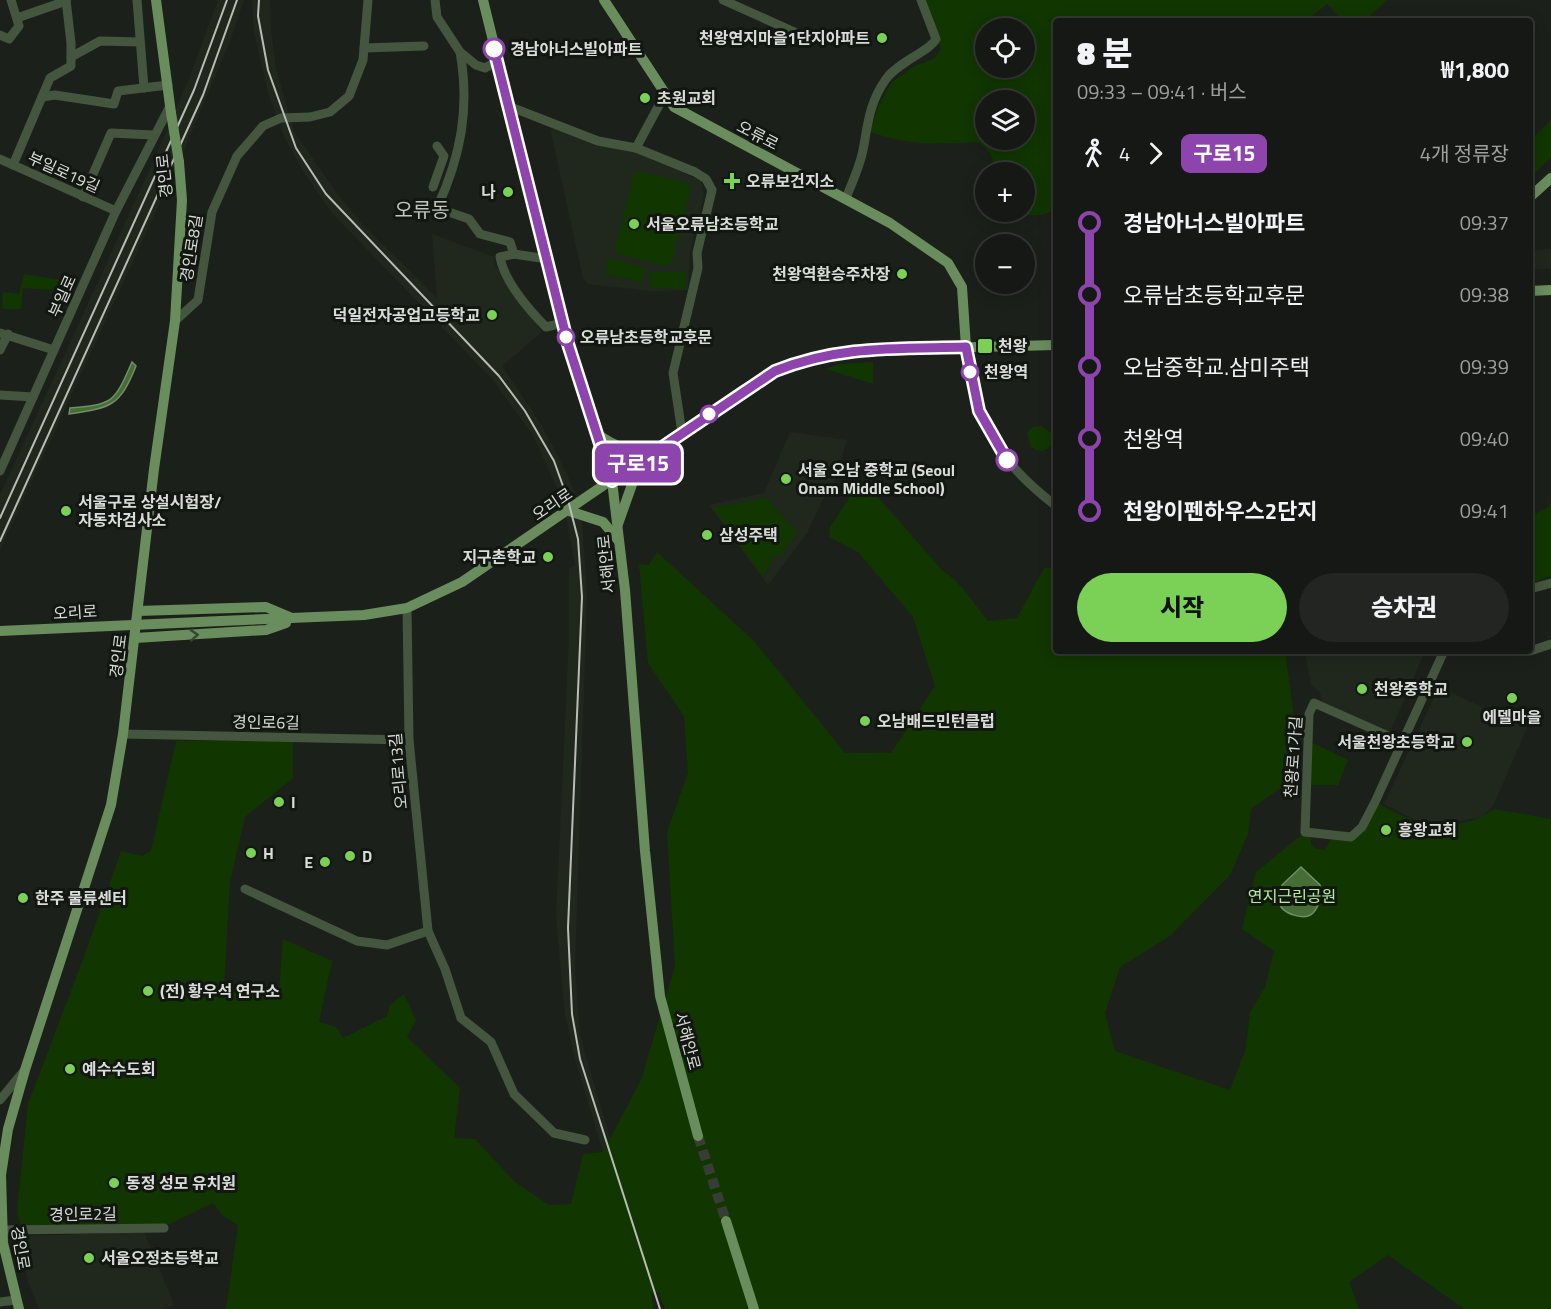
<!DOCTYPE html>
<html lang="ko">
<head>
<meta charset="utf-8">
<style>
  :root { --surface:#151814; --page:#222522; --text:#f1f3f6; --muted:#9da0a0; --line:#343734; --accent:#7bd155 }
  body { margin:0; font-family:"Titillium Web","Noto Sans KR",sans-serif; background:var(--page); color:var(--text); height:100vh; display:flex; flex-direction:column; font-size:22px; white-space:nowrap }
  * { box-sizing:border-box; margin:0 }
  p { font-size:20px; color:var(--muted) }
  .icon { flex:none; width:33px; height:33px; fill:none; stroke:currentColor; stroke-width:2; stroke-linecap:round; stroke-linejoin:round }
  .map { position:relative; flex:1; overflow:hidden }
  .details { position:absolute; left:1053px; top:18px; width:480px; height:636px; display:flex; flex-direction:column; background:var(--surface); border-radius:6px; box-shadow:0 3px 15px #0003,0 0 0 2px var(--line) }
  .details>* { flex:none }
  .badge { padding:0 12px; border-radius:9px; font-size:21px; line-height:39px }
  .buttons { position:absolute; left:975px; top:18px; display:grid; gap:12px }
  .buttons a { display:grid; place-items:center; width:60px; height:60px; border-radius:50%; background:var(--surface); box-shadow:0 3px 15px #0003,0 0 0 2px var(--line); font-size:30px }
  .map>.badge { position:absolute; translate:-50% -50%; box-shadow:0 0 0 3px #fff }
  .legs { display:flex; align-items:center; gap:9px; height:66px; padding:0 24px; font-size:20px }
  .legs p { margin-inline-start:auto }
  .summary { display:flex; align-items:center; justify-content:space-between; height:102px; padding:0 24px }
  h1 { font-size:33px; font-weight:800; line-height:45px }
  .cta { display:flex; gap:12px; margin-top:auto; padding:12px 24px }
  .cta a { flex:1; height:69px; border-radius:36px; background:var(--accent); color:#111; font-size:24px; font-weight:800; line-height:69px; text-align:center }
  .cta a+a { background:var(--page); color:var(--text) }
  ul { padding:0 24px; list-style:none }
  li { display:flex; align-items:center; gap:21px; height:72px; font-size:22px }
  li i { display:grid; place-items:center; width:9px; height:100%; margin:0 8px; background:currentColor }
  li i::after { content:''; width:15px; height:15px; margin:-8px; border:4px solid; border-radius:50%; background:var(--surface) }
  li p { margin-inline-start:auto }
  li:first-child i { background:linear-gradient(#0000 50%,currentColor 0) }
  li:last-child i { background:linear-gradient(currentColor 50%,#0000 0) }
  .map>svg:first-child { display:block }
</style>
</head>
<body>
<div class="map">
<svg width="1551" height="1309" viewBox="0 0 1551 1309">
  <rect width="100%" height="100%" fill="#1c201b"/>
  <g fill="#20281d">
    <path d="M218,0H244L229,44L180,159L0,550V495L153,162L189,79Z"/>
    <path d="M252,0H270L271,30L276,70L295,133L336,192L364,226L437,298L432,234L494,257L495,265L542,332L502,366L542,426L558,456L576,494L582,521L587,595L575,967L580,1036L610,1138L603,1152L574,1055L565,1015L556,917L569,638V569L575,565L563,500L532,434L492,379L332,213L303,171L284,136L269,96L254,32Z"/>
    <path d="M553,127L636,151L701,181L704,195L690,252L688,290L650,291L588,284L583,278L551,132Z"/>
    <path d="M1551,249V269L1530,270V251Z"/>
    <path d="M790,432L847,440L833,486L826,493L807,533L768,585L709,505L764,493Z"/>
    <path d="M1305,651H1425L1390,732L1322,702L1320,692L1311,685Z"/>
    <path d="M1439,687L1527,728L1493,806L1482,817L1455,822L1418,821L1384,804Z"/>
    <path d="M144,1232L174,1305L163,1309H39L28,1281L19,1236Z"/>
  </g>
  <g fill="#113600" fill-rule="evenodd">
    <path d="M923,0H1387L1364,21H1342L1327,4L1306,21H1056V209C1043,218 1022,216 1007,212H1024V172H993C996,159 989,148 977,142C936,144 910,146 870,132L879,105L892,82L913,67L935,58L941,49ZM986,28H1024V68H986ZM986,100H1024V140H986Z"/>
    <path d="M1551,120V157L1530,178V141Z"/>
    <path d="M638,171L688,183L691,187L671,264L666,266L617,254L615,250L634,173Z"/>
    <path d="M609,258L646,268L642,283L605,273Z"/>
    <path d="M650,272H686V289L650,288Z"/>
    <path d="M24,274L62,280V287L50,290L23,288L21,309H2L3,292L19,294Z"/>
    <path d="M873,362V384L826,369L839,364Z"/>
    <path d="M1041,426L1053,434L1054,440C1050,450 1041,455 1031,447L1027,433L1032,427Z"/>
    <path d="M862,479L943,571C961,582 974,604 988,621L1017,618L1044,568H1056V651H1285L1296,730L1286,784L1251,809L1248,834L1230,875L1170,936L1120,967L1105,1013L1115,1051L1230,1090L1246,1048L1250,1012L1265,987L1274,951L1242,929L1256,872L1305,832L1311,833V844L1314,848L1325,850L1333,835L1351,837L1375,802C1389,808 1404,819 1418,822C1443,828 1475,825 1494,809L1551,819V1309H1464L1388,1255L1349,1282L1359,1309H665L658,1291L651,1295L654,1309H226L238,1225L223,1216L213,1203L170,1224L21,1227L17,1212L28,1104L85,954L121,851L142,856L151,851L176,741H293V778L245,817L230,882L224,985L279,991L283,939L332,961L319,1022L336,1027L343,1038L387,1016L390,1005L404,994L416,1020L407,1037L460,1088L454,1138L475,1139L515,1182L549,1205L571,1204L583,1154L603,1152L641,1080L675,966L667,832L688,773L684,716L648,663L639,564L649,565L657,552L754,641L845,753H891L935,686L913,617L858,552L829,537L830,527Z"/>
    <path d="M761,497L766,498L797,532L780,556H774L763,577L713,508L758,500Z"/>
    <path d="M1551,502V576L1530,584V516L1549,507Z"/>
    <path d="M1311,742L1348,760L1338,785H1308Z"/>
  </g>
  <g fill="#456d35" stroke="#718e66" stroke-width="1.5">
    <path d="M132,362L136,366C120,406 111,408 69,414L70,408C114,404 114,403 132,362Z"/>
    <path d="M1301,867L1320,885L1322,895C1320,901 1317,909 1313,913C1305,921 1286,914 1281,907L1282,885Z"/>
  </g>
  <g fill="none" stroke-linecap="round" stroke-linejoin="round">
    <path stroke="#383c37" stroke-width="10" stroke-dasharray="10 5" stroke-linecap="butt" d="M698,1136L726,1221"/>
    <g stroke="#45563f" stroke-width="9">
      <path d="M137,0L144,88"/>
      <path d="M435,0L437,17L460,52"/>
      <path d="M723,0L801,35"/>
      <path d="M17,18L66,1"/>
      <path d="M0,35L9,39L19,26L11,0"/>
      <path d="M364,48L424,46"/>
      <path d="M494,54V63L485,68L476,65L460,52C470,108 461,156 437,208L469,219L480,234L510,242L514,254L547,259"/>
      <path d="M71,57L100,41L140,42"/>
      <path d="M42,97L55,95L114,104L118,91L168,85"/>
      <path d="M508,106L598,141L636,148L695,172L706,179L712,190L697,253L698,268L673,373L682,433"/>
      <path d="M636,148L665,94"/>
      <path d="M0,159L116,211"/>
      <path d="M13,165L50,78L71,66V43L66,0"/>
      <path d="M433,187L444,156L437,146"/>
      <path d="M83,197L111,133L153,135"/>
      <path d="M846,198C852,183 860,166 863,150C868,124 869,103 886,79C897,63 931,50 936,39L921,0"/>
      <path d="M514,254L500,257C504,281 529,310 546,327L563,323"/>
      <path d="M175,321L198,300L212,212L237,156L263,126L281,118L310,117L330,112L349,96L363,60L368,0"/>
      <path d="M0,333L54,350"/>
      <path d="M966,347C980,424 993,457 1056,506"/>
      <path d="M0,350L8,334"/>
      <path d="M0,395L33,397"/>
      <path d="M0,471L116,211L170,106"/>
      <path d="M1530,589L1551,583"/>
      <path d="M407,608L409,740L428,931L445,969L461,1018L491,1042L514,1094L554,1133L585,1140"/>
      <path d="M1530,651L1551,644"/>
      <path d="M123,734L409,740"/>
      <path d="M1402,742L1314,703L1309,714L1305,832L1351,837L1362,827L1375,802L1444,651"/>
      <path d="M245,889L357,941L387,945L428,931"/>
      <path d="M0,1100L23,1072"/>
      <path d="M2,1230L164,1228"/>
      <path d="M0,1302L16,1300"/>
    </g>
    <g stroke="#6a8d5d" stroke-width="10">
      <path d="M156,0L171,113"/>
      <path d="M483,0L568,344L612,481L625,590L645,851L660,996L698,1136"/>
      <path d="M604,0L674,107L890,223L948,263L962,287L966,347"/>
      <path d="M1530,197L1551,178"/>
      <path d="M1530,291L1551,290"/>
      <path d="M596,433C616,448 631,452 656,451"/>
      <path d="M569,511L603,522L618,540"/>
      <path d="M618,524L640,462"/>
      <path d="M138,611L266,607L292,618"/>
      <path d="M221,621L364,615L407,608L462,582L743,390L775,371L831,353L857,350L1056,345"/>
      <path d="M135,638L266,630L286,623"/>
      <path d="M726,1221L754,1309"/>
      <path d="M19,1309L3,1243L1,1175L8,1129L25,1070L111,805L123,734L154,469L175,321L182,200L179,162"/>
    </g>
    <g stroke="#b9bcb8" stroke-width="2">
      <path d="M259,0L258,16L268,70L296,148L326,194L499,376L525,411L554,461L568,500L578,539L582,597L568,928L572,1014L580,1059L660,1309"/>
      <path d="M0,518L194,90L227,0"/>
      <path d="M0,541L203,95L237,0"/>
    </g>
    <g stroke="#6a8d5d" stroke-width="10">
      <path d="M171,113L179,162"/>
      <path d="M0,631L221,621"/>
    </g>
  </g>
  <defs><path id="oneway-chevron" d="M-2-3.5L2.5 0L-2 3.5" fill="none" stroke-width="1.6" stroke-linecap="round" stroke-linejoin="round" transform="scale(1.5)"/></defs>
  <use stroke="#364630" href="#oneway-chevron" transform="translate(194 635) rotate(-3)"/>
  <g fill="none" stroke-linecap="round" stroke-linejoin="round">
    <defs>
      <path id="line-1" d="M494,49L568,344L612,481L775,371C840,345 897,349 966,347L979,411L1007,460"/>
    </defs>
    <use href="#line-1" stroke="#fff" stroke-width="14"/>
    <use href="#line-1" stroke="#8e44ad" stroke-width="9"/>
  </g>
  <g fill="#7bd155" stroke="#131712" stroke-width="2">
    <circle cx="882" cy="38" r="6"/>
    <circle cx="645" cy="98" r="6"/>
    <path d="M729 172h6v6h6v6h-6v6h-6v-6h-6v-6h6z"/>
    <circle cx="508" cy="192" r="6"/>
    <circle cx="634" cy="224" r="6"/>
    <circle cx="902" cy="274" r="6"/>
    <circle cx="492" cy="315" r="6"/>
    <rect x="977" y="338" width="16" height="16" rx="3"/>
    <circle cx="786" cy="479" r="6"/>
    <circle cx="66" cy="511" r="6"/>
    <circle cx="707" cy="535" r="6"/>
    <circle cx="548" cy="557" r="6"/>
    <circle cx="1362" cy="689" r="6"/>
    <circle cx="1512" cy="698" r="6"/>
    <circle cx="865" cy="721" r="6"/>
    <circle cx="1467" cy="742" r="6"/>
    <circle cx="279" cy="802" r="6"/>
    <circle cx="1386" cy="830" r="6"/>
    <circle cx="251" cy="853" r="6"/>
    <circle cx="350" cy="856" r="6"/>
    <circle cx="325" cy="862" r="6"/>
    <circle cx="23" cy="898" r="6"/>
    <circle cx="148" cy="991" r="6"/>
    <circle cx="70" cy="1069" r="6"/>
    <circle cx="114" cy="1183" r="6"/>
    <circle cx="89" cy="1258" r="6"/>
  </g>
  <g fill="#fff" stroke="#8e44ad" stroke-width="3">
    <circle cx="494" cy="49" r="10"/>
    <circle cx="566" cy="337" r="8"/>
    <circle cx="970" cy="372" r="8"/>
    <circle cx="709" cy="414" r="8"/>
    <circle cx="1007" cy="460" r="10"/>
  </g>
  <g text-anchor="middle" stroke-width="6" stroke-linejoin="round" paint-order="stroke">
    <g font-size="16" font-weight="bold" fill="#d9dcd8" stroke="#131712" text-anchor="start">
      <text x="870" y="44" text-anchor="end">천왕연지마을1단지아파트</text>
      <text x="657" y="104">초원교회</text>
      <text x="746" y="187">오류보건지소</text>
      <text x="496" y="198" text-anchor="end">나</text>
      <text x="646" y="230">서울오류남초등학교</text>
      <text x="890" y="280" text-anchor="end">천왕역환승주차장</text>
      <text x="480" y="321" text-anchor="end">덕일전자공업고등학교</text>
      <text x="998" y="352">천왕</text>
      <text x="798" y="476">서울 오남 중학교 (Seoul<tspan x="798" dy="18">Onam Middle School)</tspan></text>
      <text x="78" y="508">서울구로 상설시험장/<tspan x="78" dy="18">자동차검사소</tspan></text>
      <text x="719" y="541">삼성주택</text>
      <text x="536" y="563" text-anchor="end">지구촌학교</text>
      <text x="1374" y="695">천왕중학교</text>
      <text x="1512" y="723" text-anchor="middle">에델마을</text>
      <text x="877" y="727">오남배드민턴클럽</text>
      <text x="1455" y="748" text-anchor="end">서울천왕초등학교</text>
      <text x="291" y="808">I</text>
      <text x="1398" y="836">흥왕교회</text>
      <text x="263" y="859">H</text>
      <text x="362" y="862">D</text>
      <text x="313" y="868" text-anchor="end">E</text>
      <text x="35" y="904">한주 물류센터</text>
      <text x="160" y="997">(전) 황우석 연구소</text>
      <text x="82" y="1075">예수수도회</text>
      <text x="126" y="1189">동정 성모 유치원</text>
      <text x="101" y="1264">서울오정초등학교</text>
    </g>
    <g font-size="16" font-weight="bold" fill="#d9dcd8" stroke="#131712" text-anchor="start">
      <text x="510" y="55">경남아너스빌아파트</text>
      <text x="580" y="343">오류남초등학교후문</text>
      <text x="984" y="378">천왕역</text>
    </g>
    <g font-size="16" fill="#d9dcd8" stroke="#131712">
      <text transform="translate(758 135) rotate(27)" y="6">오류로</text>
      <text transform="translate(64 172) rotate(24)" y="6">부일로19길</text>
      <text transform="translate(164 176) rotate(-96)" y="6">경인로</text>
      <text transform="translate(191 248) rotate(-81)" y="6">경인로8길</text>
      <text transform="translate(62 296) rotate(-66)" y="6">부일로</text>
      <text transform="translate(552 504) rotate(-34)" y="6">오리로</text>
      <text transform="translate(606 564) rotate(-96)" y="6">서해안로</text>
      <text transform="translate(75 612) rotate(-3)" y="6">오리로</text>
      <text transform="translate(118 656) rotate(-83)" y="6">경인로</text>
      <text transform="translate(266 722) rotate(1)" y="6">경인로6길</text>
      <text transform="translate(1293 757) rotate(-86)" y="6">천왕로1가길</text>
      <text transform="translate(398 771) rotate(-95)" y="6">오리로13길</text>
      <text transform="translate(688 1041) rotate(75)" y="6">서해안로</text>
      <text transform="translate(83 1214) rotate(-1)" y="6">경인로2길</text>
      <text transform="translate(21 1248) rotate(80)" y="6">경인로</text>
    </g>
    <g font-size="16" fill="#b4ef9d" stroke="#131712">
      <text x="1292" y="902">연지근린공원</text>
    </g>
    <g font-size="20" fill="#c0c5be" stroke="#131712">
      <text x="422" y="217">오류동</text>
    </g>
  </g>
</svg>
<div class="buttons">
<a><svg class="icon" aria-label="locate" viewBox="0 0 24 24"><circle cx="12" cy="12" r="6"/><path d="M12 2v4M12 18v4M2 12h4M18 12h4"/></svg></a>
<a><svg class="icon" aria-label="layers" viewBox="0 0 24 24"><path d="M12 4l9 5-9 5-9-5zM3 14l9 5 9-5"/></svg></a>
<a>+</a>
<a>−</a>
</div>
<b class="badge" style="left:638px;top:463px;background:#8e44ad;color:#fff">구로15</b>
<section class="details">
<div class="summary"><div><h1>8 분</h1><p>09:33 – 09:41 · 버스</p></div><b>₩1,800</b></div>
<div class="legs"><svg class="icon" aria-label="walk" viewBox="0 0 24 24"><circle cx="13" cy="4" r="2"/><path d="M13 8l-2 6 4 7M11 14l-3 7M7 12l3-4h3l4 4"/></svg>4<svg class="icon" aria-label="forward" viewBox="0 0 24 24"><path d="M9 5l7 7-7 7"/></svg><b class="badge" style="background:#8e44ad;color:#fff">구로15</b><p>4개 정류장</p></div>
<ul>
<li><i style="color:#8e44ad"></i><b>경남아너스빌아파트</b><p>09:37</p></li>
<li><i style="color:#8e44ad"></i><span>오류남초등학교후문</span><p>09:38</p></li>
<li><i style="color:#8e44ad"></i><span>오남중학교.삼미주택</span><p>09:39</p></li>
<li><i style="color:#8e44ad"></i><span>천왕역</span><p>09:40</p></li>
<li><i style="color:#8e44ad"></i><b>천왕이펜하우스2단지</b><p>09:41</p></li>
</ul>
<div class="cta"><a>시작</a><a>승차권</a></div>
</section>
</div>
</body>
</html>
